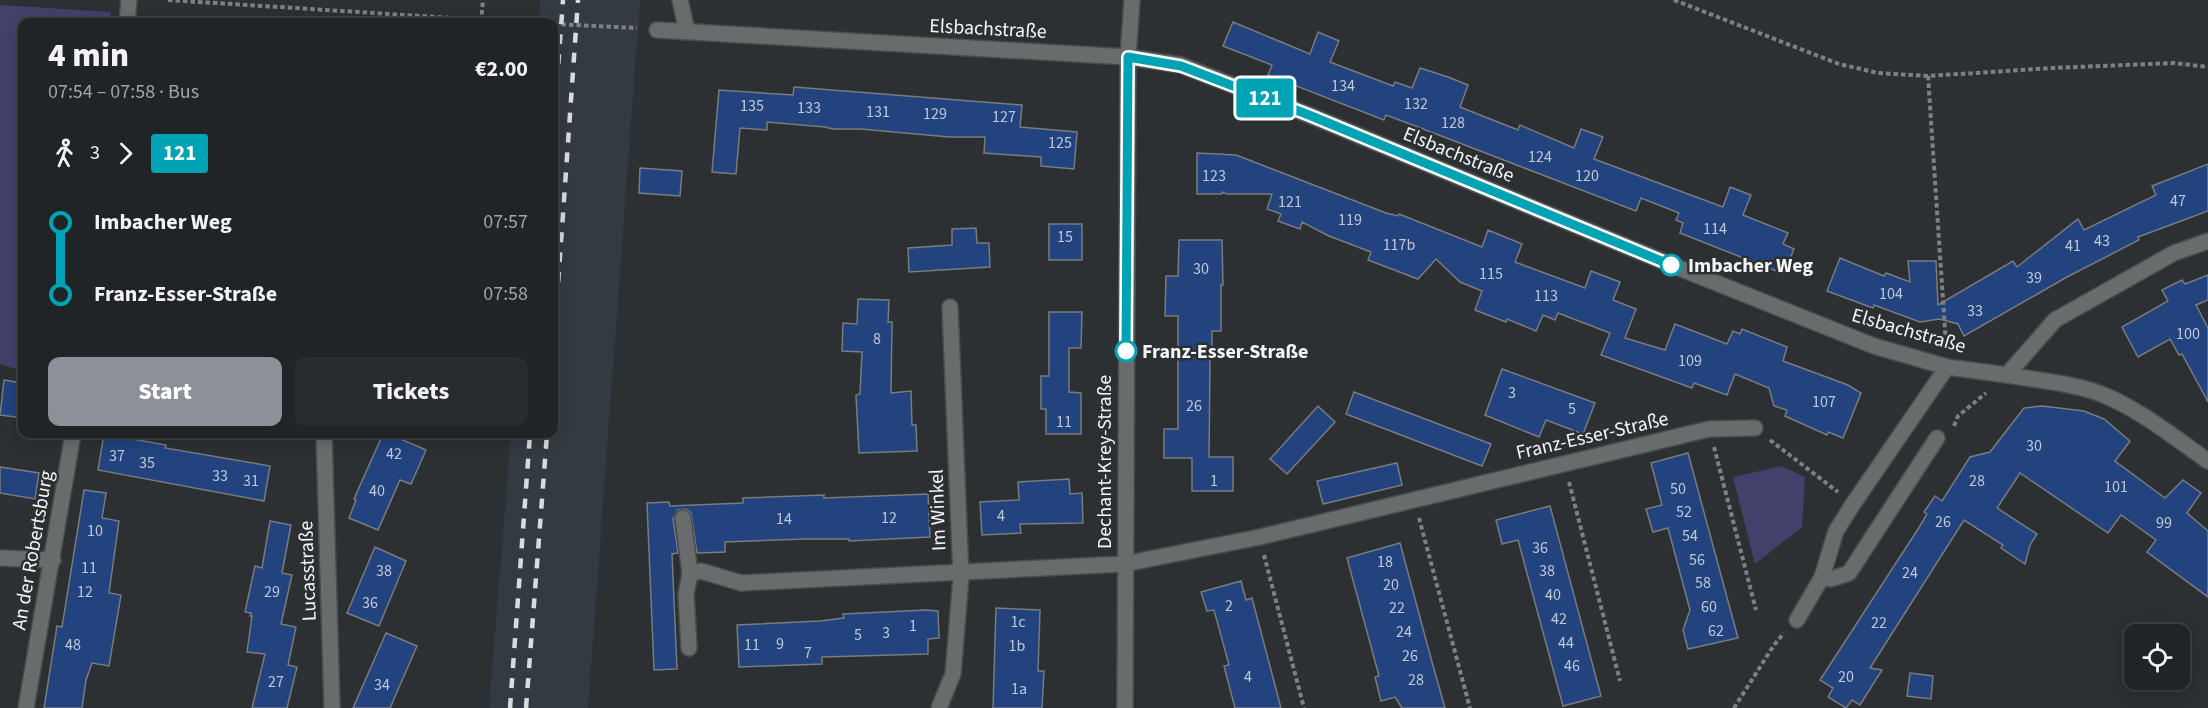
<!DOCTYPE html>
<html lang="en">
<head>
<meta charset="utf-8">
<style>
  :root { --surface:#212426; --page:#292c2e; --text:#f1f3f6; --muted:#a2a4a7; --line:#3e4143; --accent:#8c9099 }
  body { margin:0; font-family:"Source Sans 3",sans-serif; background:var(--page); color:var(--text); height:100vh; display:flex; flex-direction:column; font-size:22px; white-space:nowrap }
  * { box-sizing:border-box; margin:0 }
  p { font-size:20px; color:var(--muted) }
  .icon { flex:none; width:33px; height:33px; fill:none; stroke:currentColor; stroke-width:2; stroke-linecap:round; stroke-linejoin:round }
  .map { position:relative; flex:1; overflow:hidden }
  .sheet { position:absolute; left:18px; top:18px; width:540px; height:420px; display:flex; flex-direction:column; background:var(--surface); border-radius:12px; box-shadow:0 3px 15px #0003,0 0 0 2px var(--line) }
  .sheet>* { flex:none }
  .badge { padding:0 12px; border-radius:4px; font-size:21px; line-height:39px }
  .buttons { position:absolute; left:2124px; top:624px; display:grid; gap:12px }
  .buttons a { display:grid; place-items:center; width:66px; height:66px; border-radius:12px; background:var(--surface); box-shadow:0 3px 15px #0003,0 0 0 2px var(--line); font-size:30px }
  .map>.badge { position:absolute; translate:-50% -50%; box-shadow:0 0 0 3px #fff }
  .legs { display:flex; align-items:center; gap:9px; height:66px; padding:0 30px; font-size:20px }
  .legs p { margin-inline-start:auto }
  .head { display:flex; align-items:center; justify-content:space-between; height:102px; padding:0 30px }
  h1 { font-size:33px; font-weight:800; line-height:45px }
  .action { display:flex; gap:12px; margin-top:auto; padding:12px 30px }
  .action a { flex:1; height:69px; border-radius:12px; background:var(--accent); color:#fff; font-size:24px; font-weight:800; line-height:69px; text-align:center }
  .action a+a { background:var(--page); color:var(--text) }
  ul { padding:0 30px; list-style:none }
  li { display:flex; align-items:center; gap:21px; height:72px; font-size:22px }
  li i { display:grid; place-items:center; width:9px; height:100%; margin:0 8px; background:currentColor }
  li i::after { content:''; width:15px; height:15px; margin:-8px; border:4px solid; border-radius:50%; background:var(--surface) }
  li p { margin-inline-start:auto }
  li:first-child i { background:linear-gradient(#0000 50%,currentColor 0) }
  li:last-child i { background:linear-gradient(currentColor 50%,#0000 0) }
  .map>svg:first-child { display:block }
</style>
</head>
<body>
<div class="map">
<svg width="2208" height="708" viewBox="0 0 2208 708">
  <rect width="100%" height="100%" fill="#2c3032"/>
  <path fill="#323b41" d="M540,0H640L588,708H489L511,434H554V22H539Z"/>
  <g fill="#43416c">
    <path d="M0,5L111,12L110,22H22V371L0,364Z"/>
    <path d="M1782,466L1805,477L1802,527L1755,564L1733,477Z"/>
  </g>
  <g fill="#22437d" stroke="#787b7f" stroke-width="1.5">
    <path d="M1233,22L1310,54L1318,32L1339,41L1330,62L1393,86L1395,82L1412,88L1420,68L1448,77L1468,85L1460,107L1518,130L1520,125L1574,148L1581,129L1603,137L1594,159L1723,207L1730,187L1751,195L1743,215L1788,233L1783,244L1794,249L1784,274L1680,233L1683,223L1676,220L1679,213L1641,198L1636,211L1418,127L1386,115L1384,120L1268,75L1272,65L1223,46Z"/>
    <path d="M794,87L1022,105L1020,127L1077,132L1074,169L1041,166V157L984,153L985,137H949L861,129H833L825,127L767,122V130L740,128L736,174L712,172L719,90L793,95Z"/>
    <path d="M1197,153L1236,155L1386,213L1398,216L1399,214L1482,247L1488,230L1522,244L1515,262L1585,288L1591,271L1620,282L1613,300L1636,309L1625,338L1665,350L1675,324L1727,344L1733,331L1740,334L1742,329L1787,347L1783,361L1848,385L1861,393L1843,438L1828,432L1827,435L1785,416L1787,410L1774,406L1769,388L1735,374L1727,395L1694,383L1692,388L1601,355L1610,333L1558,313L1555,320L1543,315L1536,331L1507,319L1506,322L1475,310L1482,291L1460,282L1436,259L1418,279L1368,260L1371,252L1329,236L1302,222L1300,229L1278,221L1281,214L1267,209L1272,194H1227L1222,192V194H1197Z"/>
    <path d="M2208,164V211L2138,237L2139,240L2067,277L1964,336L1958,324L1939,319L1920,322L1874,305L1873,308L1827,291L1840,258L1884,276L1886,273L1910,282L1908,261H1936L1938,305L2013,261L2017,267L2078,219L2084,230L2156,195L2152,186Z"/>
    <path d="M640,168L682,171L680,196L639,193Z"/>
    <rect x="1049" y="224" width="33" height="36"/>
    <path d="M976,228L977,243H989L990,267L909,272L908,248L952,245V229Z"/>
    <path d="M1179,240H1222L1223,285H1221V331H1212V359H1210L1209,457H1233V491H1192V458H1164V429H1178V316H1165L1166,276H1178Z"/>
    <path d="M2208,275V300L2196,305L2208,328V402L2182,354L2179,355L2170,339L2138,357L2122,327L2168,301L2162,290L2182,280L2185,284Z"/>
    <path d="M858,299L889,300L888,322H892L891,393L911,391L912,425H916L917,451L859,453L856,395L860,394L862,352L842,351L843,323L857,324Z"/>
    <path d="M1049,312H1082L1081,348H1069V392L1081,393V434H1046V409H1041V376H1049Z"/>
    <path d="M1502,369L1595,403L1583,434L1546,420L1539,437L1485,415Z"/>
    <path d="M4,380L22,383V418L0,415Z"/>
    <path d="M1354,392L1491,444L1482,466L1346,414Z"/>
    <path d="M1318,406L1335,422L1287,474L1270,459Z"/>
    <path d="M2042,406L2084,411L2104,419L2130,441L2115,461L2165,498L2183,480L2201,493L2187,513L2208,531V597L2147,552L2156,540L2121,515L2108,533L2020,473L1997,508L2037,534L2030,545L2025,564L2001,548L2003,545L1964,520L1870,668L1882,670L1860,705L1852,700L1846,708L1828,697L1833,688L1820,680L1920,526L1927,514L1924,512L1935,496L1942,501L1970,457L1990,452L2024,408Z"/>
    <path d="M104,434L166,445L165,448L270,466L264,501L98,470Z"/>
    <path d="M383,434H389L426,450L411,484L400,480L378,530L349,518L356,500L354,499Z"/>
    <path d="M1688,453L1738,638L1688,649L1683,630L1690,610L1668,528L1653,532L1646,509L1662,505L1651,463Z"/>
    <path d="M1397,463L1402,485L1323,504L1317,481Z"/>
    <path d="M0,467L39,473L35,499L0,493Z"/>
    <path d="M1069,479L1070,494L1082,493L1083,523L1020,524L1021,533L982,535L980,502L1019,500L1018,482Z"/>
    <path d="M84,490L106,493L102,518L119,521L109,593L121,595L109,666L92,663L86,680L82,708H44L57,626L62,627Z"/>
    <path d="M928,494L930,537L849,541V539H804L725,542V552L697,553L691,513L686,509L678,510L673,519L678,553L672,554L677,669L654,670L647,503L669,502L670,506L743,503V498L824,495V498Z"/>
    <path d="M1550,506L1601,696L1563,706L1518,540L1502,544L1496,520Z"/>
    <path d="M270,521L291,525L282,573L292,575L281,624L296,627L288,665L297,667L287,708H252L265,654L247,652L252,616H250L251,613L245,612L255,566L262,568Z"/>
    <path d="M1400,543L1432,662L1445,708H1402L1395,697L1381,701L1375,677L1379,676L1347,558Z"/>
    <path d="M375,547L406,561L379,626L347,613Z"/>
    <path d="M1241,581L1246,600L1252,598L1281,708H1235L1224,666L1229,665L1214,610L1207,611L1201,592Z"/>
    <path d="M996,608L1040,610L1038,671H1044L1042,708H993Z"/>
    <path d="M926,610L938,611L939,638L928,639V654L822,657V664L739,667L737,625L820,621L844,618L843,614Z"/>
    <path d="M386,633L417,646L390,708H353Z"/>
    <path d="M1910,673L1933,676L1931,699L1907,696Z"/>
  </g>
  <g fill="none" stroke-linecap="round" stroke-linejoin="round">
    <defs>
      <g id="service">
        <path d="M683,518L690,574"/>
        <path d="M1822,577L1831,579L1849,573L1937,438"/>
        <path d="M689,648L686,594L690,574L701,571L741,583"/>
      </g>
      <g id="minor">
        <path d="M680,0L687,31"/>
        <path d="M127,22L129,0"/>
        <path d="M657,30L1128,57L1132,0"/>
        <path d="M2007,375L2055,320L2174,253L2208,241"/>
        <path d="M2007,375C2035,380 2080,384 2106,396C2143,412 2175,438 2208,461"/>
        <path d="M324,434L332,708"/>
        <path d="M0,558L53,560"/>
        <path d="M741,583L1124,564L1260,537L1709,429L1755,428"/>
        <path d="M1797,620L1822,577L1836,531L1853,504L1947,367"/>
        <path d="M26,708L73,434"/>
        <path d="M939,708L953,674L961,577L950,307"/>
      </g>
      <path id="tertiary" d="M1125,708L1128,57L1181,65L1309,115L1674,266L1874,346L1947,367L2007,375"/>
    </defs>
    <use href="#service" stroke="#484c4e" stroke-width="18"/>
    <use href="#minor" stroke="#484c4e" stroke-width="18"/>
    <use href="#tertiary" stroke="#484c4e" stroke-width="18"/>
    <g stroke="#7e8183" stroke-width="4" stroke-dasharray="4.5 3" stroke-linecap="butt">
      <path d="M168,0L517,22"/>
      <path d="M1674,0L1839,64L1878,73L1928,76L2053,68L2174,63L2208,67"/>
      <path d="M481,22L483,0"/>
      <path d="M554,24L637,28"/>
      <path d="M1928,76L1946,345"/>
      <path d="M1954,426L1958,416L1986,393"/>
      <path d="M1770,440L1838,492"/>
      <path d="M1714,447L1756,610"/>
      <path d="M1569,482L1620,681"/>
      <path d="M1419,518L1470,708"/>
      <path d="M1264,555L1304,708"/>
      <path d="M1734,708L1774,645L1784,633"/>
    </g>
    <use href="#service" stroke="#696c6c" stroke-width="15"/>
    <use href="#minor" stroke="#696c6c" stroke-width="15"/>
    <use href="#tertiary" stroke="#696c6c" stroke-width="15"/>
    <g stroke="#d9dcde" stroke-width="4.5" stroke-dasharray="10 10" stroke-linecap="butt">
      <path d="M554,124L563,0"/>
      <path d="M554,342L578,0"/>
      <path d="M510,708L530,434"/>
      <path d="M526,708L547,434"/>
    </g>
  </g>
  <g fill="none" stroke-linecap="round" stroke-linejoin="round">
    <defs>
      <path id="line-1" d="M1126,351L1128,57L1181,66L1309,115L1671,265"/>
    </defs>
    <use href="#line-1" stroke="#fff" stroke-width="14"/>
    <use href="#line-1" stroke="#00a3b4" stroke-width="9"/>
  </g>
  <g fill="#fff" stroke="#00a3b4" stroke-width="3">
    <circle cx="1671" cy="265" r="10"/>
    <circle cx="1126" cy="351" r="10"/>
  </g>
  <g text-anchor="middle" stroke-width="5" stroke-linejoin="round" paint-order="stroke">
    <g font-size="16" fill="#bfc8d8">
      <text x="1343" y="91">134</text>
      <text x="1416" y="109">132</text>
      <text x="752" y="111">135</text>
      <text x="809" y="113">133</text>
      <text x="878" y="117">131</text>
      <text x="935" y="119">129</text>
      <text x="1004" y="122">127</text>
      <text x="1453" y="128">128</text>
      <text x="1060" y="148">125</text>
      <text x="1540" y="162">124</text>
      <text x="1214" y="181">123</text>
      <text x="1587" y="181">120</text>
      <text x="2178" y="206">47</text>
      <text x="1290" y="207">121</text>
      <text x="1350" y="225">119</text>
      <text x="1715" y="234">114</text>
      <text x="1065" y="242">15</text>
      <text x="2102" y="246">43</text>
      <text x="1399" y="250">117b</text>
      <text x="2073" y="251">41</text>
      <text x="1201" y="274">30</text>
      <text x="1491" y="279">115</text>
      <text x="2034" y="283">39</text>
      <text x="1891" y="299">104</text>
      <text x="1546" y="301">113</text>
      <text x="1975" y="316">33</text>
      <text x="2188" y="339">100</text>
      <text x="877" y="344">8</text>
      <text x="1690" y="366">109</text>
      <text x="1512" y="398">3</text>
      <text x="1824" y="407">107</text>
      <text x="1194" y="411">26</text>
      <text x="1572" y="414">5</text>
      <text x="1064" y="427">11</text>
      <text x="2034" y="451">30</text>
      <text x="394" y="459">42</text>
      <text x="117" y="461">37</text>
      <text x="147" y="468">35</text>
      <text x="220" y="481">33</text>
      <text x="251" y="486">31</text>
      <text x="1214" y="486">1</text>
      <text x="1977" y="486">28</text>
      <text x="2116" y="492">101</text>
      <text x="1678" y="494">50</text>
      <text x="377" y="496">40</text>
      <text x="1684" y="517">52</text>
      <text x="1001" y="521">4</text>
      <text x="889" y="523">12</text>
      <text x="784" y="524">14</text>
      <text x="1943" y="527">26</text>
      <text x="2164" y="528">99</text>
      <text x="95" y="536">10</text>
      <text x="1690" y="541">54</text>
      <text x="1540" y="553">36</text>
      <text x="1697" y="565">56</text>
      <text x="1385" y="567">18</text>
      <text x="89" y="573">11</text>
      <text x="384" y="576">38</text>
      <text x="1547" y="576">38</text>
      <text x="1910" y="578">24</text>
      <text x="1703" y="588">58</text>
      <text x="1391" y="590">20</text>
      <text x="85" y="597">12</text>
      <text x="272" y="597">29</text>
      <text x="1553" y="600">40</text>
      <text x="370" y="608">36</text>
      <text x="1229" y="611">2</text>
      <text x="1709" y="612">60</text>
      <text x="1397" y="613">22</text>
      <text x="1559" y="624">42</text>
      <text x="1018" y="627">1c</text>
      <text x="1879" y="628">22</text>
      <text x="913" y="631">1</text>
      <text x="1716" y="636">62</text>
      <text x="1404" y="637">24</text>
      <text x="886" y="638">3</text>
      <text x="858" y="640">5</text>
      <text x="1566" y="648">44</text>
      <text x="780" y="649">9</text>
      <text x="73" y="650">48</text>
      <text x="752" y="650">11</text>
      <text x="1017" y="651">1b</text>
      <text x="808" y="658">7</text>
      <text x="1410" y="661">26</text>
      <text x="1572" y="671">46</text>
      <text x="1248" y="682">4</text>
      <text x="1846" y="682">20</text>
      <text x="1416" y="685">28</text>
      <text x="276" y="687">27</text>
      <text x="382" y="690">34</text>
      <text x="1019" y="694">1a</text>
    </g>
    <g font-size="20" fill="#f3f5f7" stroke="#2c3032">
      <text transform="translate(988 28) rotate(3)" y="7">Elsbachstraße</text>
      <text transform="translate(1459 154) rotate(22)" y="7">Elsbachstraße</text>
      <text transform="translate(1909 330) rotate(16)" y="7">Elsbachstraße</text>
      <text transform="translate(1592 435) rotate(-13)" y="7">Franz-Esser-Straße</text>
      <text transform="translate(1104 462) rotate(-90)" y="7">Dechant-Krey-Straße</text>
      <text transform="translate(937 510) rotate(-92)" y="7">Im Winkel</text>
      <text transform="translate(32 550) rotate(-80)" y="7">An der Robertsburg</text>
      <text transform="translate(307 571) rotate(-92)" y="7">Lucasstraße</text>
    </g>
    <g font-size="20" font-weight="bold" fill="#f3f5f7" stroke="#2c3032" text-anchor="start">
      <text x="1688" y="272">Imbacher Weg</text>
      <text x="1142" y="358">Franz-Esser-Straße</text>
    </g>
  </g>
</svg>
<div class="buttons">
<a><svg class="icon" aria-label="locate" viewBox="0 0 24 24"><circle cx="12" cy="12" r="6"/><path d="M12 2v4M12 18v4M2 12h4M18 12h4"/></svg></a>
</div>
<b class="badge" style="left:1265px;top:98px;background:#00a3b4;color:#fff">121</b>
<section class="sheet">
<div class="head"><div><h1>4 min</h1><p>07:54 – 07:58 · Bus</p></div><b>€2.00</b></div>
<div class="legs"><svg class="icon" aria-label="walk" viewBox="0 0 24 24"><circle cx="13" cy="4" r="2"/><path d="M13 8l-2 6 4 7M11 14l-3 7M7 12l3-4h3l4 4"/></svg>3<svg class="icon" aria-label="forward" viewBox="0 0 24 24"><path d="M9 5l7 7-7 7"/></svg><b class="badge" style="background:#00a3b4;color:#fff">121</b></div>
<ul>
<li><i style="color:#00a3b4"></i><b>Imbacher Weg</b><p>07:57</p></li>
<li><i style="color:#00a3b4"></i><b>Franz-Esser-Straße</b><p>07:58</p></li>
</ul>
<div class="action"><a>Start</a><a>Tickets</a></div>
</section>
</div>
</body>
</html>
